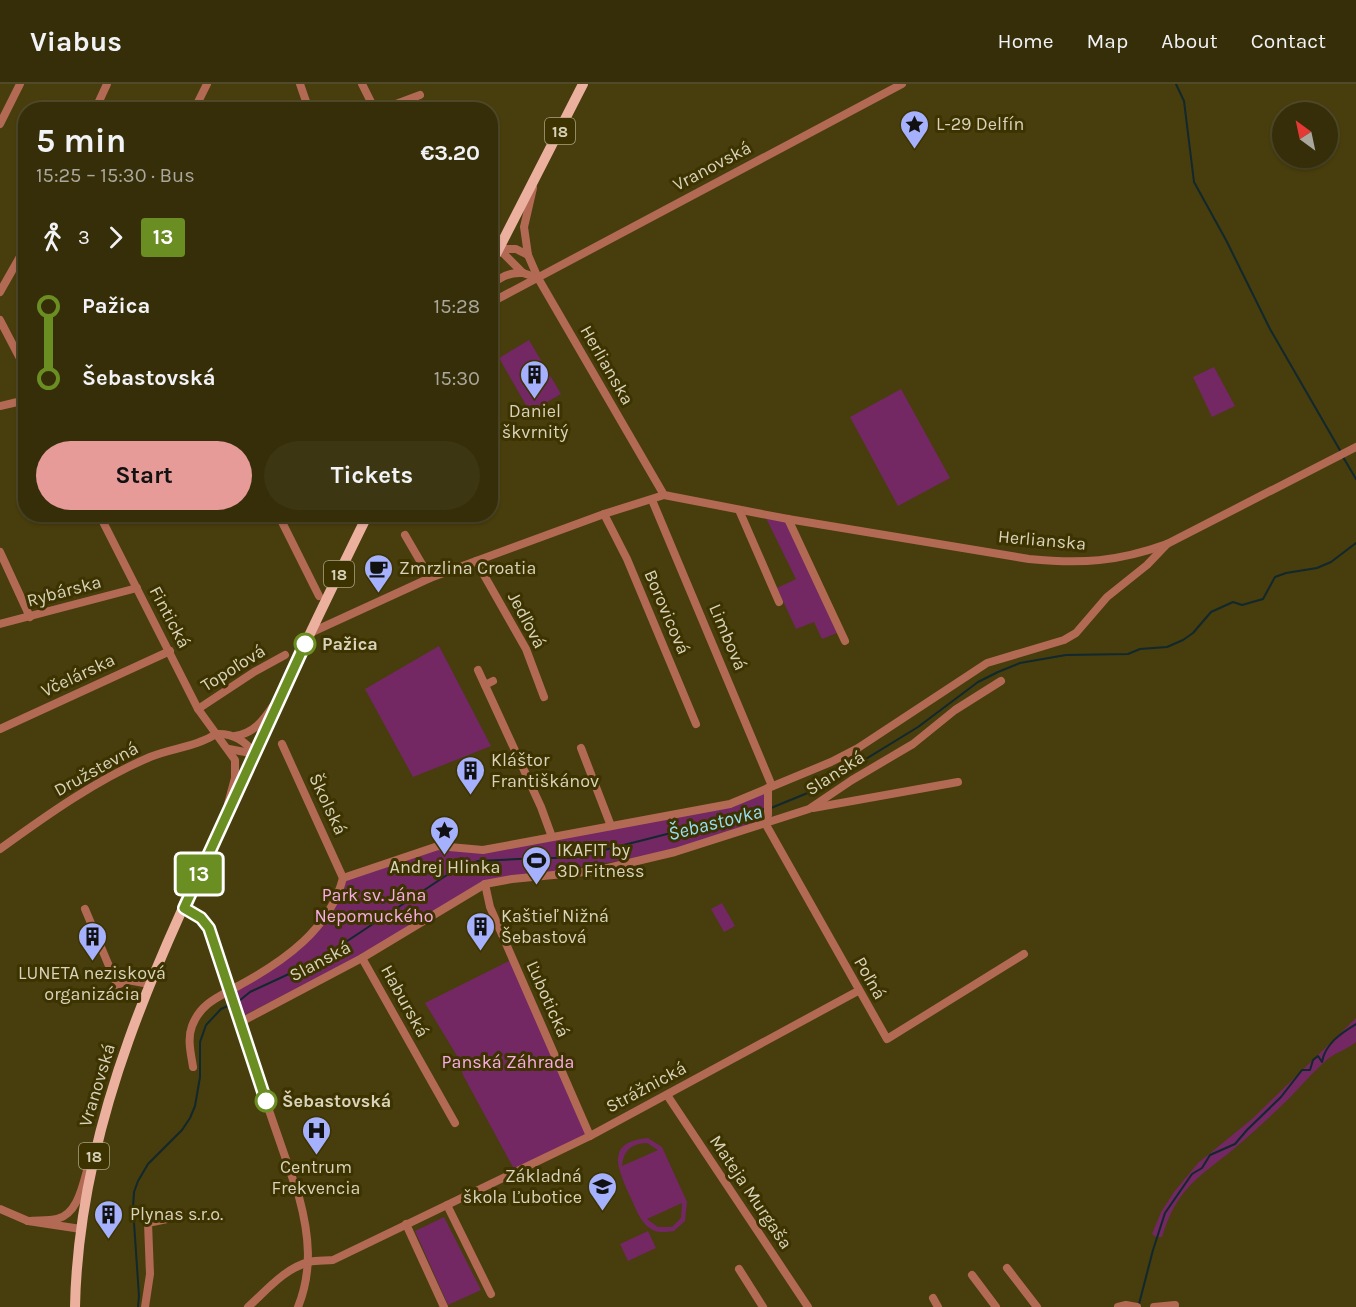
<!DOCTYPE html>
<html lang="en">
<head>
<meta charset="utf-8">
<style>
  :root { --surface:#362e09; --page:#3d3612; --text:#f1f3f6; --muted:#aaa89c; --line:#504a2a; --accent:#e69b98 }
  body { margin:0; font-family:Karla,sans-serif; background:var(--page); color:var(--text); height:100vh; display:flex; flex-direction:column; font-size:22px; white-space:nowrap }
  * { box-sizing:border-box; margin:0 }
  p { font-size:20px; color:var(--muted) }
  .icon { flex:none; width:33px; height:33px; fill:none; stroke:currentColor; stroke-width:2; stroke-linecap:round; stroke-linejoin:round }
  .map { position:relative; flex:1; overflow:hidden }
  .panel { position:absolute; left:18px; top:18px; width:480px; height:420px; display:flex; flex-direction:column; background:var(--surface); border-radius:24px; box-shadow:0 2px 4px #0004,0 0 0 2px var(--line) }
  .panel>* { flex:none }
  .badge { padding:0 12px; border-radius:4px; font-size:21px; line-height:39px }
  .needle { width:39px; rotate:327deg }
  .tools { position:absolute; left:1272px; top:18px; display:grid; gap:12px }
  .tools a { display:grid; place-items:center; width:66px; height:66px; border-radius:50%; background:var(--surface); box-shadow:0 2px 4px #0004,0 0 0 2px var(--line); font-size:30px }
  .map>.badge { position:absolute; translate:-50% -50%; box-shadow:0 0 0 3px #fff }
  .legs { display:flex; align-items:center; gap:9px; height:66px; padding:0 18px; font-size:20px }
  .legs p { margin-inline-start:auto }
  .headline { display:flex; align-items:center; justify-content:space-between; height:102px; padding:0 18px }
  h1 { font-size:33px; font-weight:700; line-height:45px }
  .primary-button { display:flex; gap:12px; margin-top:auto; padding:12px 18px }
  .primary-button a { flex:1; height:69px; border-radius:36px; background:var(--accent); color:#111; font-size:24px; font-weight:700; line-height:69px; text-align:center }
  .primary-button a+a { background:var(--page); color:var(--text) }
  ul { padding:0 18px; list-style:none }
  li { display:flex; align-items:center; gap:21px; height:72px; font-size:22px }
  li i { display:grid; place-items:center; width:9px; height:100%; margin:0 8px; background:currentColor }
  li i::after { content:''; width:15px; height:15px; margin:-8px; border:4px solid; border-radius:50%; background:var(--surface) }
  li p { margin-inline-start:auto }
  li:first-child i { background:linear-gradient(#0000 50%,currentColor 0) }
  li:last-child i { background:linear-gradient(currentColor 50%,#0000 0) }
  header { display:flex; align-items:center; gap:36px; box-sizing:border-box; height:84px; padding:0 30px; background:var(--surface); border-bottom:2px solid var(--line) }
  header strong { font-size:28px }
  nav { display:flex; gap:33px; margin-inline-start:auto; font-size:21px }
  .map>svg:first-child { display:block }
</style>
</head>
<body>
<header>
<strong>Viabus</strong>
<nav><a>Home</a><a>Map</a><a>About</a><a>Contact</a></nav>
</header>
<div class="map">
<svg width="1356" height="1223" viewBox="0 0 1356 1223">
  <rect width="100%" height="100%" fill="#483d0c"/>
  <g fill="#732763" fill-rule="evenodd">
    <path d="M529,256L561,310L530,328L499,274Z"/>
    <path d="M1214,283L1235,322L1212,333L1193,293Z"/>
    <path d="M901,305L950,394L898,422L850,333Z"/>
    <path d="M763,428L783,431L837,549L822,555L814,538L796,545L777,504L796,495Z"/>
    <path d="M439,562L491,662L413,693L365,605Z"/>
    <path d="M767,705L766,737L649,772L487,798L392,855L243,932L233,903L243,899L311,851L327,830L344,791L424,765L483,766L699,726Z"/>
    <path d="M722,819L735,842L724,848L711,825Z"/>
    <path d="M513,875L589,1052L515,1087L463,991L460,977L425,919Z"/>
    <path d="M1356,934V958C1348,965 1337,968 1329,974C1310,990 1295,1010 1277,1026C1261,1041 1245,1056 1229,1069C1193,1097 1176,1108 1162,1153H1156L1152,1150L1161,1128L1174,1108L1198,1079L1252,1035Z"/>
    <path d="M648,1054L662,1063L687,1118L685,1137L674,1147C668,1148 660,1149 655,1147C640,1141 636,1124 629,1110C617,1082 606,1058 648,1054ZM647,1059L658,1066L622,1082C624,1066 631,1060 647,1059ZM682,1119L681,1134L672,1143H658L647,1135Z"/>
    <path d="M444,1133L481,1206L448,1221L415,1147Z"/>
    <path d="M648,1147L656,1164L628,1177L620,1160Z"/>
  </g>
  <g fill="none" stroke-linecap="round" stroke-linejoin="round">
    <g stroke="#10282e" stroke-width="2">
      <path d="M1176,0L1184,17L1194,98L1226,156L1270,245L1341,368"/>
      <path d="M1343,373L1356,395"/>
      <path d="M771,724L810,708L856,681L918,643L978,598L998,588L1020,579L1066,571L1128,570L1140,565L1167,563L1183,556L1193,549L1211,528L1233,518L1242,521L1263,515L1275,493L1286,489L1317,484L1331,478L1356,459"/>
      <path d="M1139,1220L1153,1166L1165,1129L1192,1090L1202,1084L1210,1071L1235,1060L1247,1046L1281,1013L1302,986H1310L1313,976L1318,972L1322,978C1325,960 1341,949 1356,940"/>
      <path d="M138,1223L139,1212L133,1124L134,1108L138,1097L148,1080L182,1046L190,1034L195,1022L200,993V958L206,941L221,925L239,917L250,908L317,877L453,787L478,777L539,774H573L765,725"/>
    </g>
    <g stroke="#b26a55" stroke-width="8">
      <path d="M300,0L309,26"/>
      <path d="M362,0L375,26"/>
      <path d="M95,26L107,0"/>
      <path d="M194,26L207,0"/>
      <path d="M380,26L420,11"/>
      <path d="M0,40L20,0"/>
      <path d="M499,165H516L528,171L538,194L664,411L788,435L1029,475C1082,480 1117,478 1167,460L1356,363"/>
      <path d="M499,165L523,189L538,194"/>
      <path d="M528,171L524,143L533,104"/>
      <path d="M490,203C499,193 510,188 523,189"/>
      <path d="M0,208L26,162"/>
      <path d="M490,219L902,0"/>
      <path d="M0,236L26,286"/>
      <path d="M0,322L26,316"/>
      <path d="M652,416L772,702"/>
      <path d="M739,426L779,518"/>
      <path d="M99,430L198,625L235,676V694L228,720"/>
      <path d="M278,430L319,512"/>
      <path d="M604,430L627,475L696,640"/>
      <path d="M788,435L845,557"/>
      <path d="M405,451L430,494"/>
      <path d="M0,468L30,533"/>
      <path d="M476,477L526,565L544,613"/>
      <path d="M0,540L137,504"/>
      <path d="M310,549L430,494L604,430L664,411"/>
      <path d="M478,586L541,723L552,753"/>
      <path d="M485,601L493,597"/>
      <path d="M198,625L254,588L285,571"/>
      <path d="M0,645L170,567"/>
      <path d="M216,650C234,649 244,657 256,670"/>
      <path d="M235,652C254,649 263,637 273,622"/>
      <path d="M282,660L343,794"/>
      <path d="M581,664L611,742"/>
      <path d="M229,665L256,670"/>
      <path d="M768,704V731L765,739L887,955L1024,870"/>
      <path d="M813,724L958,698"/>
      <path d="M0,765C47,731 96,696 150,673C172,664 196,663 216,650"/>
      <path d="M485,800L490,823L590,1052"/>
      <path d="M184,823L198,831L208,842L230,912"/>
      <path d="M85,825L117,901L128,896L149,900"/>
      <path d="M362,874L455,1039"/>
      <path d="M235,928L299,1113C309,1150 313,1186 298,1223"/>
      <path d="M239,939L362,874L485,800L512,795L595,787L675,768L809,725L852,696L913,660L955,626L1001,597"/>
      <path d="M193,983C191,970 187,955 192,942C201,918 221,912 240,901C284,877 330,845 343,794L438,762L483,766L730,720L831,678L858,664L987,579L1064,556L1076,549L1107,513L1147,481L1167,460"/>
      <path d="M667,1011L808,1223"/>
      <path d="M447,1121L491,1210"/>
      <path d="M0,1125L28,1137L81,1145"/>
      <path d="M28,1137C37,1136 48,1137 57,1135C78,1130 83,1100 88,1083"/>
      <path d="M406,1140L444,1223"/>
      <path d="M1007,1184L1037,1223"/>
      <path d="M739,1185L763,1223"/>
      <path d="M972,1191L996,1223"/>
      <path d="M933,1214L938,1223"/>
      <path d="M145,1223L150,1190L148,1139L181,1132"/>
      <path d="M248,1223C266,1207 285,1184 309,1178C317,1176 326,1177 333,1176L590,1052L858,907"/>
      <path d="M1118,1223L1126,1221L1137,1223"/>
      <path d="M1154,1223L1175,1221"/>
    </g>
    <g stroke="#ecb09f" stroke-width="10">
      <path d="M490,182L583,0"/>
      <path d="M75,1223C79,1025 171,847 255,672C268,645 279,617 291,590C316,536 342,483 368,430"/>
    </g>
  </g>
  <g fill="none" stroke-linecap="round" stroke-linejoin="round">
    <defs>
      <path id="line-1" d="M266,1017L209,844L201,834L184,824L305,560"/>
    </defs>
    <use href="#line-1" stroke="#fff" stroke-width="14"/>
    <use href="#line-1" stroke="#6b8e23" stroke-width="9"/>
  </g>
  <defs>
    <symbol id="sight-pin" viewBox="-11 -11 22 30"><path d="M0 17L-7.5 6A9.5 9.5 0 1 1 7.5 6Z" fill="#a5b1fc" stroke="#3d3300"/><path d="M0-6L1.8-2.2L6-1.7L2.9 1.2L3.7 5.4L0 3.3L-3.7 5.4L-2.9 1.2L-6-1.7L-1.8-2.2Z" fill="#111"/></symbol>
    <symbol id="building-pin" viewBox="-11 -11 22 30"><path d="M0 17L-7.5 6A9.5 9.5 0 1 1 7.5 6Z" fill="#a5b1fc" stroke="#3d3300"/><path d="M-4-6H4V6H1V3H-1V6H-4ZM-2.5-4.3h1.7v1.8h-1.7ZM.8-4.3h1.7v1.8H.8ZM-2.5-1h1.7V.8h-1.7ZM.8-1h1.7V.8H.8Z" fill="#111"/></symbol>
    <symbol id="cafe-pin" viewBox="-11 -11 22 30"><path d="M0 17L-7.5 6A9.5 9.5 0 1 1 7.5 6Z" fill="#a5b1fc" stroke="#3d3300"/><path d="M-5.5-4.5H6V0H3Q3 3.5 0 3.5H-2.5Q-5.5 3.5-5.5 0ZM3-3.2v2h1.7v-2ZM-6 4.5H4V6H-6Z" fill="#111"/></symbol>
    <symbol id="stadium-pin" viewBox="-11 -11 22 30"><path d="M0 17L-7.5 6A9.5 9.5 0 1 1 7.5 6Z" fill="#a5b1fc" stroke="#3d3300"/><path d="M0-5a6.5 5 0 1 0 0 10a6.5 5 0 1 0 0-10ZM-3.5-1.8h7v3.6h-7Z" fill="#111"/></symbol>
    <symbol id="hospital-pin" viewBox="-11 -11 22 30"><path d="M0 17L-7.5 6A9.5 9.5 0 1 1 7.5 6Z" fill="#a5b1fc" stroke="#3d3300"/><path d="M-5-5h3v3.5h4V-5h3V5h-3V1.5h-4V5h-3Z" fill="#111"/></symbol>
    <symbol id="school-pin" viewBox="-11 -11 22 30"><path d="M0 17L-7.5 6A9.5 9.5 0 1 1 7.5 6Z" fill="#a5b1fc" stroke="#3d3300"/><path d="M0-5L7-2L0 1L-7-2ZM-4 1L0 2.5L4 1V4Q0 6-4 4Z" fill="#111"/></symbol>
  </defs>
  <g fill-rule="evenodd">
    <use href="#sight-pin" x="898" y="24" width="33" height="45"/>
    <use href="#building-pin" x="518" y="274" width="33" height="45"/>
    <use href="#cafe-pin" x="362" y="468" width="33" height="45"/>
    <use href="#building-pin" x="454" y="670" width="33" height="45"/>
    <use href="#sight-pin" x="428" y="730" width="33" height="45"/>
    <use href="#stadium-pin" x="520" y="760" width="33" height="45"/>
    <use href="#building-pin" x="464" y="826" width="33" height="45"/>
    <use href="#building-pin" x="76" y="836" width="33" height="45"/>
    <use href="#hospital-pin" x="300" y="1030" width="33" height="45"/>
    <use href="#school-pin" x="586" y="1086" width="33" height="45"/>
    <use href="#building-pin" x="92" y="1114" width="33" height="45"/>
  </g>
  <g fill="#fff" stroke="#6b8e23" stroke-width="3">
    <circle cx="305" cy="560" r="10"/>
    <circle cx="266" cy="1017" r="10"/>
  </g>
  <g text-anchor="middle" stroke-width="6" stroke-linejoin="round" paint-order="stroke">
    <g fill="#3d3300" stroke="#aaa382" stroke-width="1.5">
      <rect x="545" y="34" width="30" height="26" rx="4.5"/>
      <rect x="324" y="477" width="30" height="26" rx="4.5"/>
      <rect x="79" y="1059" width="30" height="26" rx="4.5"/>
    </g>
    <g font-size="16" font-weight="bold" fill="#d8d3ba">
      <text x="560" y="53">18</text>
      <text x="339" y="496">18</text>
      <text x="94" y="1078">18</text>
    </g>
    <g font-size="18" fill="#d8d3ba" stroke="#3d3300" text-anchor="start">
      <text x="936" y="46">L-29 Delfín</text>
      <text x="535" y="333" text-anchor="middle">Daniel<tspan x="535" dy="21">škvrnitý</tspan></text>
      <text x="399" y="490">Zmrzlina Croatia</text>
      <text x="491" y="682">Kláštor<tspan x="491" dy="21">Františkánov</tspan></text>
      <text x="557" y="772">IKAFIT by<tspan x="557" dy="21">3D Fitness</tspan></text>
      <text x="445" y="789" text-anchor="middle">Andrej Hlinka</text>
      <text x="501" y="838">Kaštieľ Nižná<tspan x="501" dy="21">Šebastová</tspan></text>
      <text x="92" y="895" text-anchor="middle">LUNETA nezisková<tspan x="92" dy="21">organizácia</tspan></text>
      <text x="316" y="1089" text-anchor="middle">Centrum<tspan x="316" dy="21">Frekvencia</tspan></text>
      <text x="582" y="1098" text-anchor="end">Základná<tspan x="582" dy="21">škola Ľubotice</tspan></text>
      <text x="130" y="1136">Plynas s.r.o.</text>
    </g>
    <g font-size="18" fill="#d8d3ba" stroke="#3d3300">
      <text transform="translate(712 82) rotate(-28)" y="6">Vranovská</text>
      <text transform="translate(607 281) rotate(60)" y="6">Herlianska</text>
      <text transform="translate(1042 456) rotate(5)" y="6">Herlianska</text>
      <text transform="translate(64 507) rotate(-15)" y="6">Rybárska</text>
      <text transform="translate(667 528) rotate(67)" y="6">Borovicová</text>
      <text transform="translate(170 533) rotate(62)" y="6">Fintická</text>
      <text transform="translate(527 536) rotate(62)" y="6">Jedľová</text>
      <text transform="translate(728 553) rotate(67)" y="6">Limbová</text>
      <text transform="translate(233 584) rotate(-32)" y="6">Topoľová</text>
      <text transform="translate(78 591) rotate(-25)" y="6">Včelárska</text>
      <text transform="translate(96 685) rotate(-29)" y="6">Družstevná</text>
      <text transform="translate(835 689) rotate(-33)" y="6">Slanská</text>
      <text transform="translate(328 720) rotate(65)" y="6">Školská</text>
      <text transform="translate(320 877) rotate(-28)" y="6">Slanská</text>
      <text transform="translate(870 894) rotate(60)" y="6">Poľná</text>
      <text transform="translate(548 915) rotate(66)" y="6">Ľubotická</text>
      <text transform="translate(405 917) rotate(61)" y="6">Haburská</text>
      <text transform="translate(97 1001) rotate(-73)" y="6">Vranovská</text>
      <text transform="translate(646 1003) rotate(-28)" y="6">Strážnická</text>
      <text transform="translate(751 1108) rotate(56)" y="6">Mateja Murgaša</text>
    </g>
    <g font-size="18" font-weight="bold" fill="#d8d3ba" stroke="#3d3300" text-anchor="start">
      <text x="322" y="566">Pažica</text>
      <text x="282" y="1023">Šebastovská</text>
    </g>
    <g font-size="18" fill="#f9ade5" stroke="#3d3300">
      <text x="374" y="817">Park sv. Jána<tspan x="374" dy="21">Nepomuckého</tspan></text>
      <text x="508" y="984">Panská Záhrada</text>
    </g>
    <g font-size="20" font-style="italic" fill="#97def2" stroke="#3d3300">
      <text transform="translate(715 738) rotate(-14)" y="7">Šebastovka</text>
    </g>
  </g>
</svg>
<div class="tools">
<a><svg class="needle" viewBox="-14 -14 28 28"><path d="M0-13l5 13h-10z" fill="#e53935"/><path d="M0 13l5-13h-10z" fill="#aaa89c"/></svg></a>
</div>
<b class="badge" style="left:199px;top:790px;background:#6b8e23;color:#fff">13</b>
<section class="panel">
<div class="headline"><div><h1>5 min</h1><p>15:25 – 15:30 · Bus</p></div><b>€3.20</b></div>
<div class="legs"><svg class="icon" aria-label="walk" viewBox="0 0 24 24"><circle cx="13" cy="4" r="2"/><path d="M13 8l-2 6 4 7M11 14l-3 7M7 12l3-4h3l4 4"/></svg>3<svg class="icon" aria-label="forward" viewBox="0 0 24 24"><path d="M9 5l7 7-7 7"/></svg><b class="badge" style="background:#6b8e23;color:#fff">13</b></div>
<ul>
<li><i style="color:#6b8e23"></i><b>Pažica</b><p>15:28</p></li>
<li><i style="color:#6b8e23"></i><b>Šebastovská</b><p>15:30</p></li>
</ul>
<div class="primary-button"><a>Start</a><a>Tickets</a></div>
</section>
</div>
</body>
</html>
